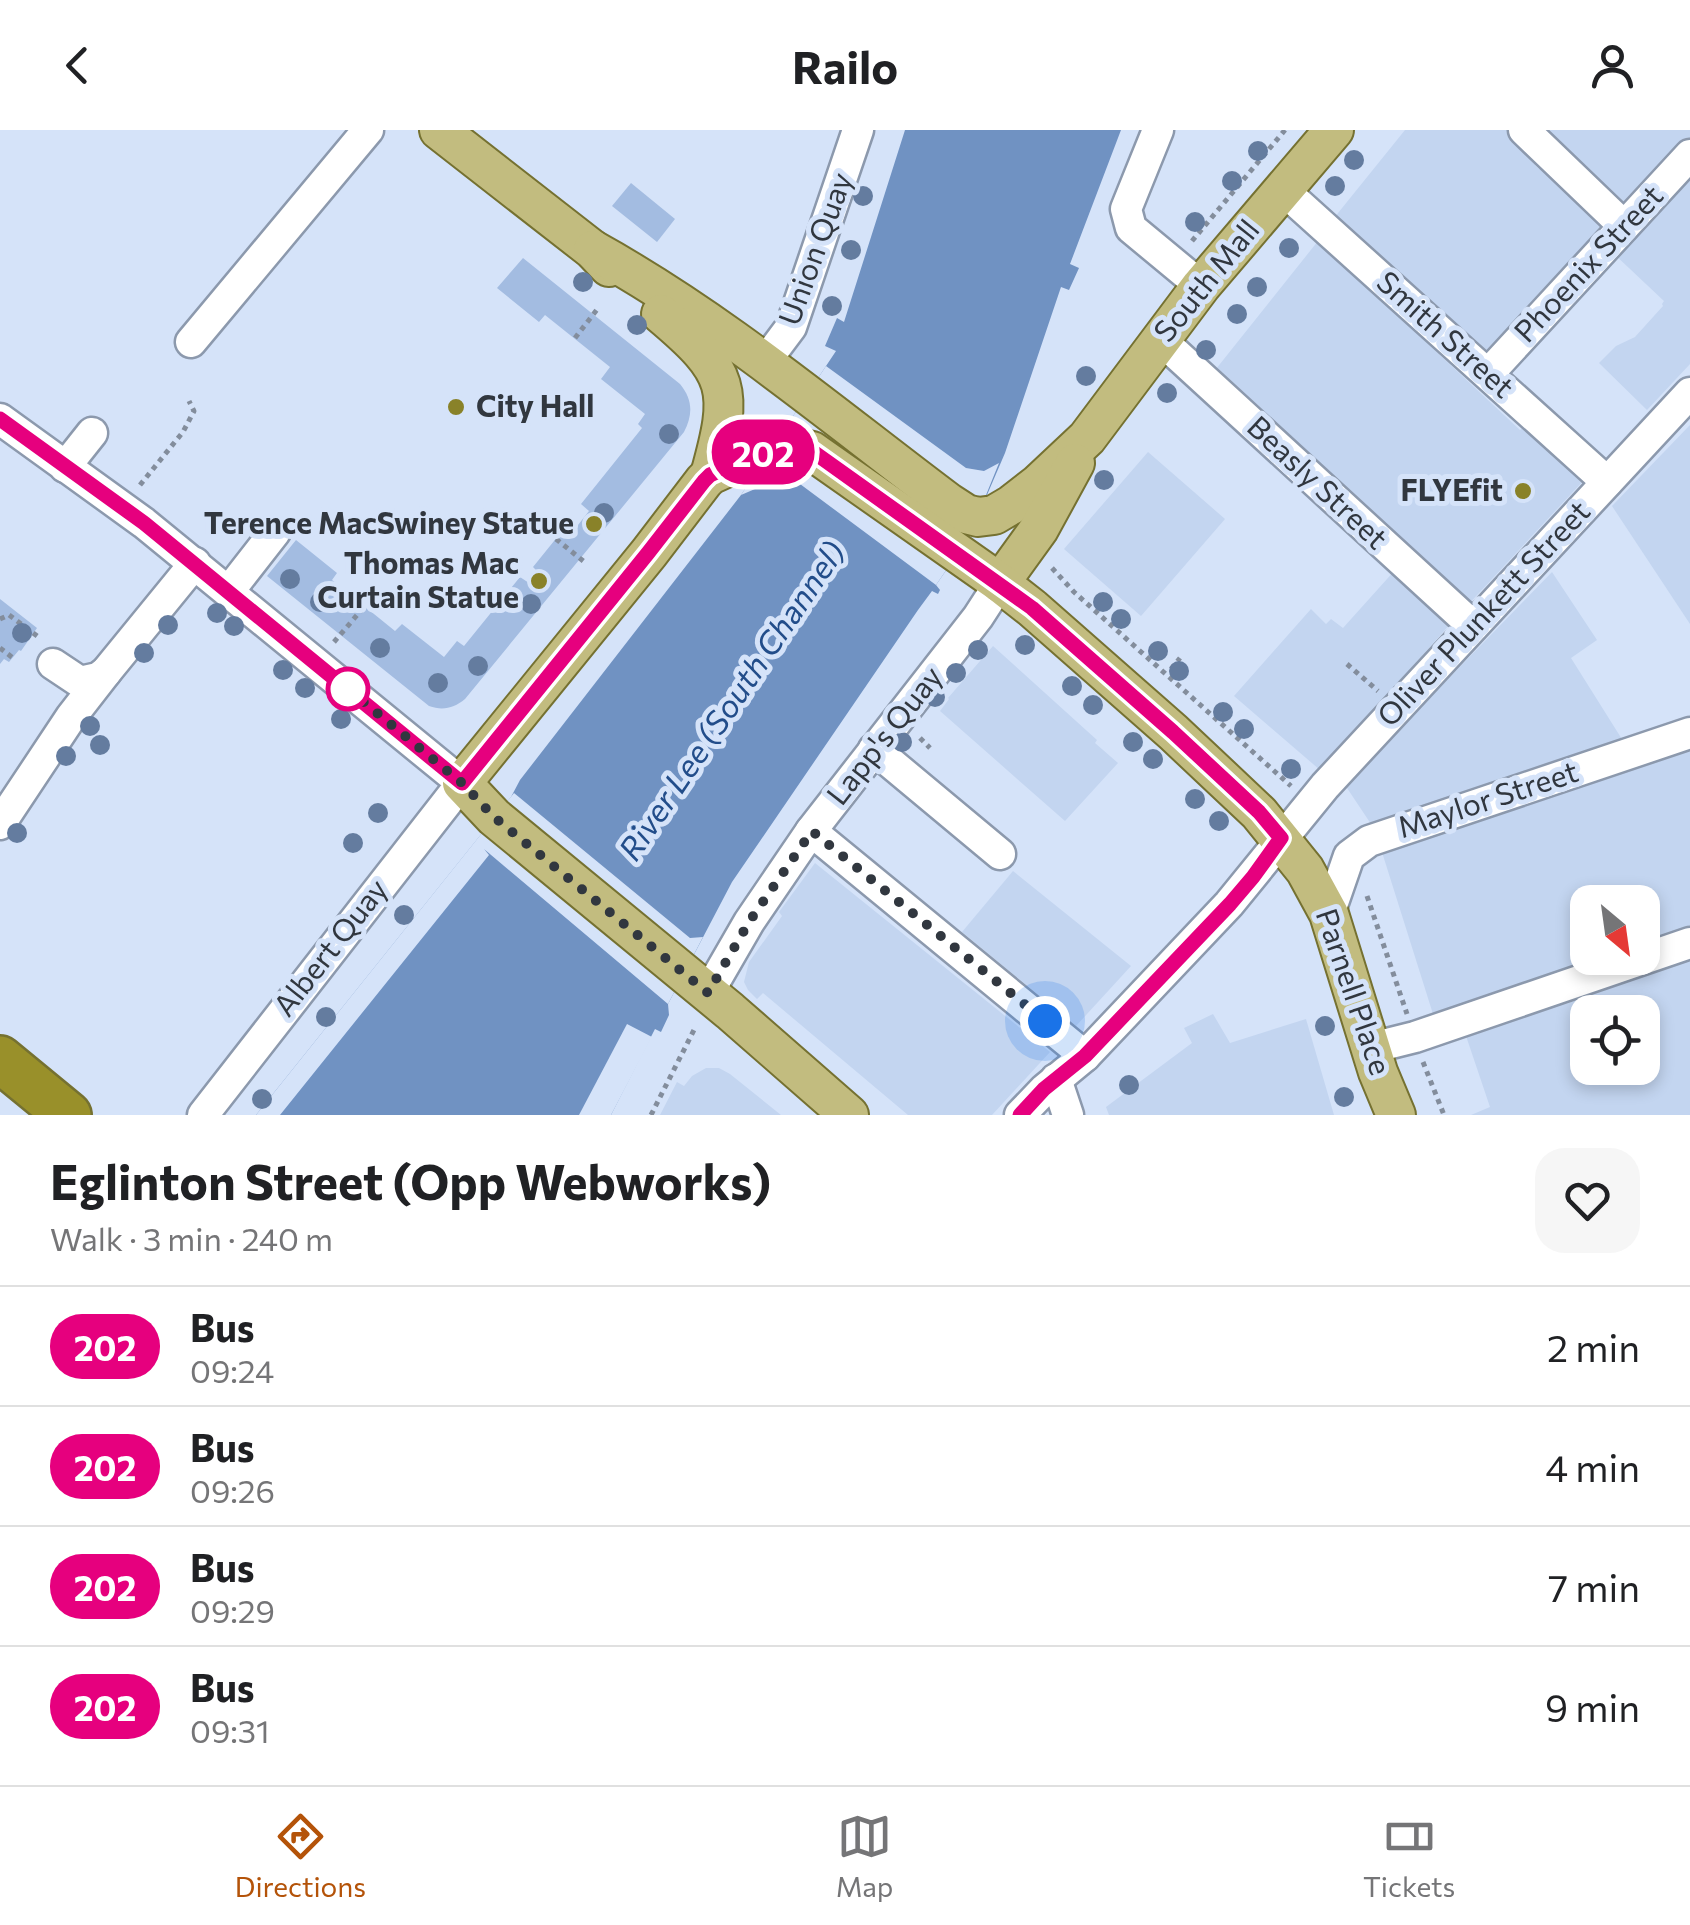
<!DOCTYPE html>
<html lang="en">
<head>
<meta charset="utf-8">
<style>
  :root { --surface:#fff; --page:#f6f6f6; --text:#202124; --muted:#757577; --line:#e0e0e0; --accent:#b45309 }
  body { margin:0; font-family:Commissioner,sans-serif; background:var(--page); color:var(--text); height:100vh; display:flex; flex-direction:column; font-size:38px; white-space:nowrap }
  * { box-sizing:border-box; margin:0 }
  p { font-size:32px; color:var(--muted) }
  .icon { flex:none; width:55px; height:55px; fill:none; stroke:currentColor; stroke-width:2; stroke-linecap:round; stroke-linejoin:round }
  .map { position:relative; height:985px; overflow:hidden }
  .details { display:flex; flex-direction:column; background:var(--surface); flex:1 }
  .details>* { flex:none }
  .badge { padding:0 20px; border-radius:32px; font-size:35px; line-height:65px }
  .needle { width:65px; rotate:151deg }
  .fabs { position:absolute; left:1570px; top:755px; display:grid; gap:20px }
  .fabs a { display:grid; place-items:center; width:90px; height:90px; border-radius:20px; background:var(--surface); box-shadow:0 5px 15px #0003; font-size:50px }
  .you { position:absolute; width:50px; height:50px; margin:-25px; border:8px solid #fff; border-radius:50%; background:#1a73e8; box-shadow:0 0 0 15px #1a73e833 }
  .map>.badge { position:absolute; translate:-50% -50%; box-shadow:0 0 0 5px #fff }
  .round { display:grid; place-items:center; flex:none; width:105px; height:105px; border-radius:30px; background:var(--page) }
  .headline { display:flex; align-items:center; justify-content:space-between; height:170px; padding:0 50px }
  h1 { font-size:48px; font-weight:700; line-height:75px }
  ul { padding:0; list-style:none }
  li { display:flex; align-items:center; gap:30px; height:120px; padding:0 50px; border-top:2px solid var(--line) }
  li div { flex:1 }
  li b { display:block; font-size:38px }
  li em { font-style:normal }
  li .badge { min-width:110px; font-weight:700; text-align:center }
  header { display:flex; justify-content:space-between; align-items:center; height:130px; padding:0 50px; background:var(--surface); font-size:45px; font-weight:700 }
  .dock { display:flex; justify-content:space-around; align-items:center; height:140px; border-top:2px solid var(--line); background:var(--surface); font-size:28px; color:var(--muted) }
  .dock a { display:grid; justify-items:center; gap:5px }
  .dock .active { color:var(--accent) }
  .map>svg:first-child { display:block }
</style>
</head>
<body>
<header><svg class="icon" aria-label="back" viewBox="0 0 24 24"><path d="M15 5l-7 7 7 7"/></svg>Railo<svg class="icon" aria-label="person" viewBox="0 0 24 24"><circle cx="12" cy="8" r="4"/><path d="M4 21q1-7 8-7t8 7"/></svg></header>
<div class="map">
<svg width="1690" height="985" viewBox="0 0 1690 985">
  <rect width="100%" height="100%" fill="#d5e3f9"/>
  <g fill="#c3d5f0" fill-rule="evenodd">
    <path d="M1405,0H1514L1542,26L1535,35L1539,39L1542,36L1606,98L1486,227L1334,88Z"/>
    <path d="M1534,0H1690V10L1622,83Z"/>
    <path d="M1690,38V234L1647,280L1599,233L1616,216L1635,207L1663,176L1662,174L1664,171L1612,122Z"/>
    <path d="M1318,111L1520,300L1526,294L1585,349L1465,478L1212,244Z"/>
    <path d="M1690,295V494L1612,376Z"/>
    <path d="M1148,322L1225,389L1141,486L1064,419Z"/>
    <path d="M1396,439L1453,491L1320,640L1234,566L1311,479L1326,494L1331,489L1343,498Z"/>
    <path d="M1552,442L1597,510L1571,528L1625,614L1373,697L1345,655Z"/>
    <path d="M993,516L1097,610L1095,613L1118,633L1065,691L940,581L949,569L948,568Z"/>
    <path d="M1690,620V799L1643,814L1642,772H1588V828H1603L1433,884L1381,719Z"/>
    <path d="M815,733L1050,922L992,985H908L763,863L757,869L748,860L744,852L749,832L782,786L779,782Z"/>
    <path d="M1013,741L1131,836L1076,896L962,802Z"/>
    <path d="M1690,829V985H1471L1490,977L1465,903L1544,877L1566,874ZM1588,882H1642V938H1588Z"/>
    <path d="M1213,884L1230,913L1306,889L1334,985H1109L1106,977L1192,913L1184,898Z"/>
    <path d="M706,938H719L730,944L781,985H660L677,952L684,956L692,946Z"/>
  </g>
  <g fill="#a3bce1">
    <path d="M631,53L675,89L657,112L612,76Z"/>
    <path d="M523,128L680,254C693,270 693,284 684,302L465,569C454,578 443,581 429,576L267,446L296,410L337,443L332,450L395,501L402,494L444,527L457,511L464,516L520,447L529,453L538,442L533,437L571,390L578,395L589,381L581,374L642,298L638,294L645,284L601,249L610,237L545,185L539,192L497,158Z"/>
    <path d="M0,469L37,498L21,521L19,520L9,532L4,529L0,534Z"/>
  </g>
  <path fill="#7092c2" d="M905,0H1121L1070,134L1079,138L1069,160L1061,157L1005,323L969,407L936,455L940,460L938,464L932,461L918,480L732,752L668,874L669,885L661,902L655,899L611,985H256L511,667L520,650L741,365L826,236L836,221L825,216L837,188L844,192Z"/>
  <g fill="#d5e3f9">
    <path d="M826,236L966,338L984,341L999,333L969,407L936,455L800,354L784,351L762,356L741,365Z"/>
    <path d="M514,663L690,808L703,807L668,874L484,719L489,725L280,985H256Z"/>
    <path d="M627,894L652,907L611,985H579Z"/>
  </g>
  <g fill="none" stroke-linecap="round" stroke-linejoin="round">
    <defs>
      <g id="minor">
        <path d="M1158,0L1126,79L1131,98L1201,156"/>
        <path d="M1524,0L1624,96"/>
        <path d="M1282,59L1607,352"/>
        <path d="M1160,209L1473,496"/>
        <path d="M191,212L368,0"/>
        <path d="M764,233L791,197L858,0"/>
        <path d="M1488,244L1690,25"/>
        <path d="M0,289L144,393L462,653L203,985"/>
        <path d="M65,337L92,303"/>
        <path d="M229,461L275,402"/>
        <path d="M53,534L80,552L98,548L106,542L195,433"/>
        <path d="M874,619L1000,724"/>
        <path d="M0,694L71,587L106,542"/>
        <path d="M811,701L1085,926"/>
        <path d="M1329,784L1349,726L1369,711L1690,603"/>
        <path d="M708,863L749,792L811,701L978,487L1000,453"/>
        <path d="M1371,918L1415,907L1690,813"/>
        <path d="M1056,949L1068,985"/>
        <path d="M1020,985L1045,959L1085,926L1229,774L1325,656L1690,263"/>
      </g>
      <g id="major">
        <path d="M439,0L593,120L609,137"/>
        <path d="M593,120C720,190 833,286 949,373L966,384L978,387L994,385L1011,375L1038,354L1087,308L1201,156L1334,0"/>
        <path d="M661,184C731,243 734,259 710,345"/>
        <path d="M1000,453L1039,399L1075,333"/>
        <path d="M849,985L730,881L494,687L462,653L649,423L704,351L710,345C745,330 773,310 812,321L1000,453L1032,478L1173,602L1259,683L1305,740L1329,784L1378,942L1396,985"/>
      </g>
      <path id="highway" d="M0,929L68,985"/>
    </defs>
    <use href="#minor" stroke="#8c99ad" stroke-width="35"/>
    <use href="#major" stroke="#757131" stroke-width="42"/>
    <use href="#highway" stroke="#757131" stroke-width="50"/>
    <g stroke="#838d9c" stroke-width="5" stroke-dasharray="5 5" stroke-linecap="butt">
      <path d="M1192,111L1285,0"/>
      <path d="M575,208L599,177"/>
      <path d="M140,355L183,302L194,281L189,271"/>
      <path d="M556,409L587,434"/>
      <path d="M1052,438L1074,462L1291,656"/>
      <path d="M0,489L9,485L41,509"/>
      <path d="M334,512L364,477"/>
      <path d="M0,518L13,528"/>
      <path d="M1347,534L1378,561"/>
      <path d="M1171,539L1180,528"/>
      <path d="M920,608L930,618"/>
      <path d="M1367,766L1407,884"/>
      <path d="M1423,932L1444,985"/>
      <path d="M651,985L695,898"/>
    </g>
    <use href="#minor" stroke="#fff" stroke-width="30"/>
    <use href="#major" stroke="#c2bc7f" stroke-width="38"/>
    <use href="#highway" stroke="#99902a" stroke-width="45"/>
  </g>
  <g fill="#647c9f">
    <circle cx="1258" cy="21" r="10"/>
    <circle cx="1354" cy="30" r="10"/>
    <circle cx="1232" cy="51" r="10"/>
    <circle cx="1335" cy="56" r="10"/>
    <circle cx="863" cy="66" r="10"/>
    <circle cx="1195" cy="92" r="10"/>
    <circle cx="1289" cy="118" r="10"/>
    <circle cx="851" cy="120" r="10"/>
    <circle cx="583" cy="152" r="10"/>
    <circle cx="1257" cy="157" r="10"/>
    <circle cx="832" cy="176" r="10"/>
    <circle cx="1237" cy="184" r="10"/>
    <circle cx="637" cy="195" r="10"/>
    <circle cx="1206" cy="220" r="10"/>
    <circle cx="1086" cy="246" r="10"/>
    <circle cx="1167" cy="263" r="10"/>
    <circle cx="669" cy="304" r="10"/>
    <circle cx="1104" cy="350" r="10"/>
    <circle cx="604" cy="383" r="10"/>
    <circle cx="290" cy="449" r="10"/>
    <circle cx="320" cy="472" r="10"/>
    <circle cx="1103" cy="472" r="10"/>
    <circle cx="531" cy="474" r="10"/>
    <circle cx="217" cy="483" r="10"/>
    <circle cx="1121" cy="489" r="10"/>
    <circle cx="168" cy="495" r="10"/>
    <circle cx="234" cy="496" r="10"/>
    <circle cx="22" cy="503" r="10"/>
    <circle cx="1025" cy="515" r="10"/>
    <circle cx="380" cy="518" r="10"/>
    <circle cx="978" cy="520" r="10"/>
    <circle cx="1158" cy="521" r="10"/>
    <circle cx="144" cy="523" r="10"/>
    <circle cx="478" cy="536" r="10"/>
    <circle cx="283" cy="540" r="10"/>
    <circle cx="1179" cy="541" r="10"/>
    <circle cx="956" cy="543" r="10"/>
    <circle cx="438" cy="553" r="10"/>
    <circle cx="1072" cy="556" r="10"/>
    <circle cx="305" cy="558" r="10"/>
    <circle cx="935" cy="567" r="10"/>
    <circle cx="1093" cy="575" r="10"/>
    <circle cx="1223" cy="582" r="10"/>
    <circle cx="341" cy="589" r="10"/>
    <circle cx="90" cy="596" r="10"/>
    <circle cx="1244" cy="599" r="10"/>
    <circle cx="902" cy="612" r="10"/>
    <circle cx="1133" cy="612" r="10"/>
    <circle cx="100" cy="615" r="10"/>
    <circle cx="66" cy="626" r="10"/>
    <circle cx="1153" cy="629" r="10"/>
    <circle cx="1291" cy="639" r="10"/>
    <circle cx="1195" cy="669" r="10"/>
    <circle cx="378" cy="683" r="10"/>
    <circle cx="1219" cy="691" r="10"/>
    <circle cx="17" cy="703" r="10"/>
    <circle cx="353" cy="713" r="10"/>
    <circle cx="404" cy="785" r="10"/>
    <circle cx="326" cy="887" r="10"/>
    <circle cx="1325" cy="896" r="10"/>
    <circle cx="1129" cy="955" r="10"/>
    <circle cx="1344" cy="967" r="10"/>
    <circle cx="262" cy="969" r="10"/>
  </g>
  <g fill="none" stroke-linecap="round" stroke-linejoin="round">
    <defs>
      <path id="line" d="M0,289L144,393L462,653L648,423L704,351L710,345C745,330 774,310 812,321L1032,478L1173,602L1259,682L1281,708L1253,747L1230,774L1085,926L1044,959L1020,985"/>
    </defs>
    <use href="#line" stroke="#fff" stroke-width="22"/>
    <use href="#line" stroke="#e6007e" stroke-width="15"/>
    <path stroke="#31373f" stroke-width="10" stroke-dasharray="0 18" d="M348,559L342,554L462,653L494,687L708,863L749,792L812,701L1045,891"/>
  </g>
  <g fill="#898229" stroke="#d5e3f9" stroke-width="4">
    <circle cx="456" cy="277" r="10"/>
    <circle cx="1523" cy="361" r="10"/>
    <circle cx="594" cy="394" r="10"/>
    <circle cx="539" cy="451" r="10"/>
  </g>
  <circle fill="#fff" stroke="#e6007e" stroke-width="5" cx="348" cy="559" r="20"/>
  <g text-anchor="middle" stroke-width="10" stroke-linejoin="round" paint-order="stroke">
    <g font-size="30" fill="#31373f" stroke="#d5e3f9">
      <text transform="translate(816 119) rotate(-70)" y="10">Union Quay</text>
      <text transform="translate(1589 134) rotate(-47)" y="10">Phoenix Street</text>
      <text transform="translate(1207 151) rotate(-51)" y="10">South Mall</text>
      <text transform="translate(1445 205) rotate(42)" y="10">Smith Street</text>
      <text transform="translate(1317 353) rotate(43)" y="10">Beasly Street</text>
      <text transform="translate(1484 484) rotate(-47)" y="10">Oliver Plunkett Street</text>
      <text transform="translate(885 606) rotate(-52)" y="10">Lapp's Quay</text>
      <text transform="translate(1488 670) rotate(-18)" y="10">Maylor Street</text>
      <text transform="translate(331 818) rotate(-52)" y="10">Albert Quay</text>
      <text transform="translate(1353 862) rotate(71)" y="10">Parnell Place</text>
    </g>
    <g font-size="30" font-weight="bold" fill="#31373f" stroke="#d5e3f9" text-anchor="end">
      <text x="476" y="287" text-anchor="start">City Hall</text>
      <text x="1503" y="371">FLYEfit</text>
      <text x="574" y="404">Terence MacSwiney Statue</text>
      <text x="519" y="444">Thomas Mac<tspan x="519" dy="34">Curtain Statue</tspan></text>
    </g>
    <g font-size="32" font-style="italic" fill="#224d8a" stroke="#d5e3f9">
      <text transform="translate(732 571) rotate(-56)" y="11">River Lee (South Channel)</text>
    </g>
  </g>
</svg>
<div class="fabs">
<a><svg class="needle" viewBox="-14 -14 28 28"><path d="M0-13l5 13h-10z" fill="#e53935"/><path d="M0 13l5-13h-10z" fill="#757577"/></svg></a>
<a><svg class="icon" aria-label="locate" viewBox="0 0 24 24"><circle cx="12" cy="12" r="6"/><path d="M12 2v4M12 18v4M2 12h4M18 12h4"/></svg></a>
</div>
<div class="you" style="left:1045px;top:891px"></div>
<b class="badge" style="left:763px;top:322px;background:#e6007e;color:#fff">202</b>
</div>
<section class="details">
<div class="headline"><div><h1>Eglinton Street (Opp Webworks)</h1><p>Walk · 3 min · 240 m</p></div><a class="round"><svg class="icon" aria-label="heart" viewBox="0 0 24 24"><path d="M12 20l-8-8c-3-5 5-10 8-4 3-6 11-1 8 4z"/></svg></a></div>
<ul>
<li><span class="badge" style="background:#e6007e;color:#fff">202</span><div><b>Bus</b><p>09:24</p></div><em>2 min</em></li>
<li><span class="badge" style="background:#e6007e;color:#fff">202</span><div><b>Bus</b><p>09:26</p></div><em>4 min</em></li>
<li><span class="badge" style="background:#e6007e;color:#fff">202</span><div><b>Bus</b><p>09:29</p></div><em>7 min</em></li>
<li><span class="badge" style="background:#e6007e;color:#fff">202</span><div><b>Bus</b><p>09:31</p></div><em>9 min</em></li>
</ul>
</section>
<nav class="dock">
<a class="active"><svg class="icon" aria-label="directions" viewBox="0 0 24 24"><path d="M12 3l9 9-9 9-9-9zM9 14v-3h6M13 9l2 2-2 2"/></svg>Directions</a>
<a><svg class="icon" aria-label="map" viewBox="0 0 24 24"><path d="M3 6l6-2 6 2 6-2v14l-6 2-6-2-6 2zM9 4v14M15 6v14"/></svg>Map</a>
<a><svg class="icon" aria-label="tickets" viewBox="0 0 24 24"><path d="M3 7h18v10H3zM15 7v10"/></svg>Tickets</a>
</nav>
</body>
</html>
